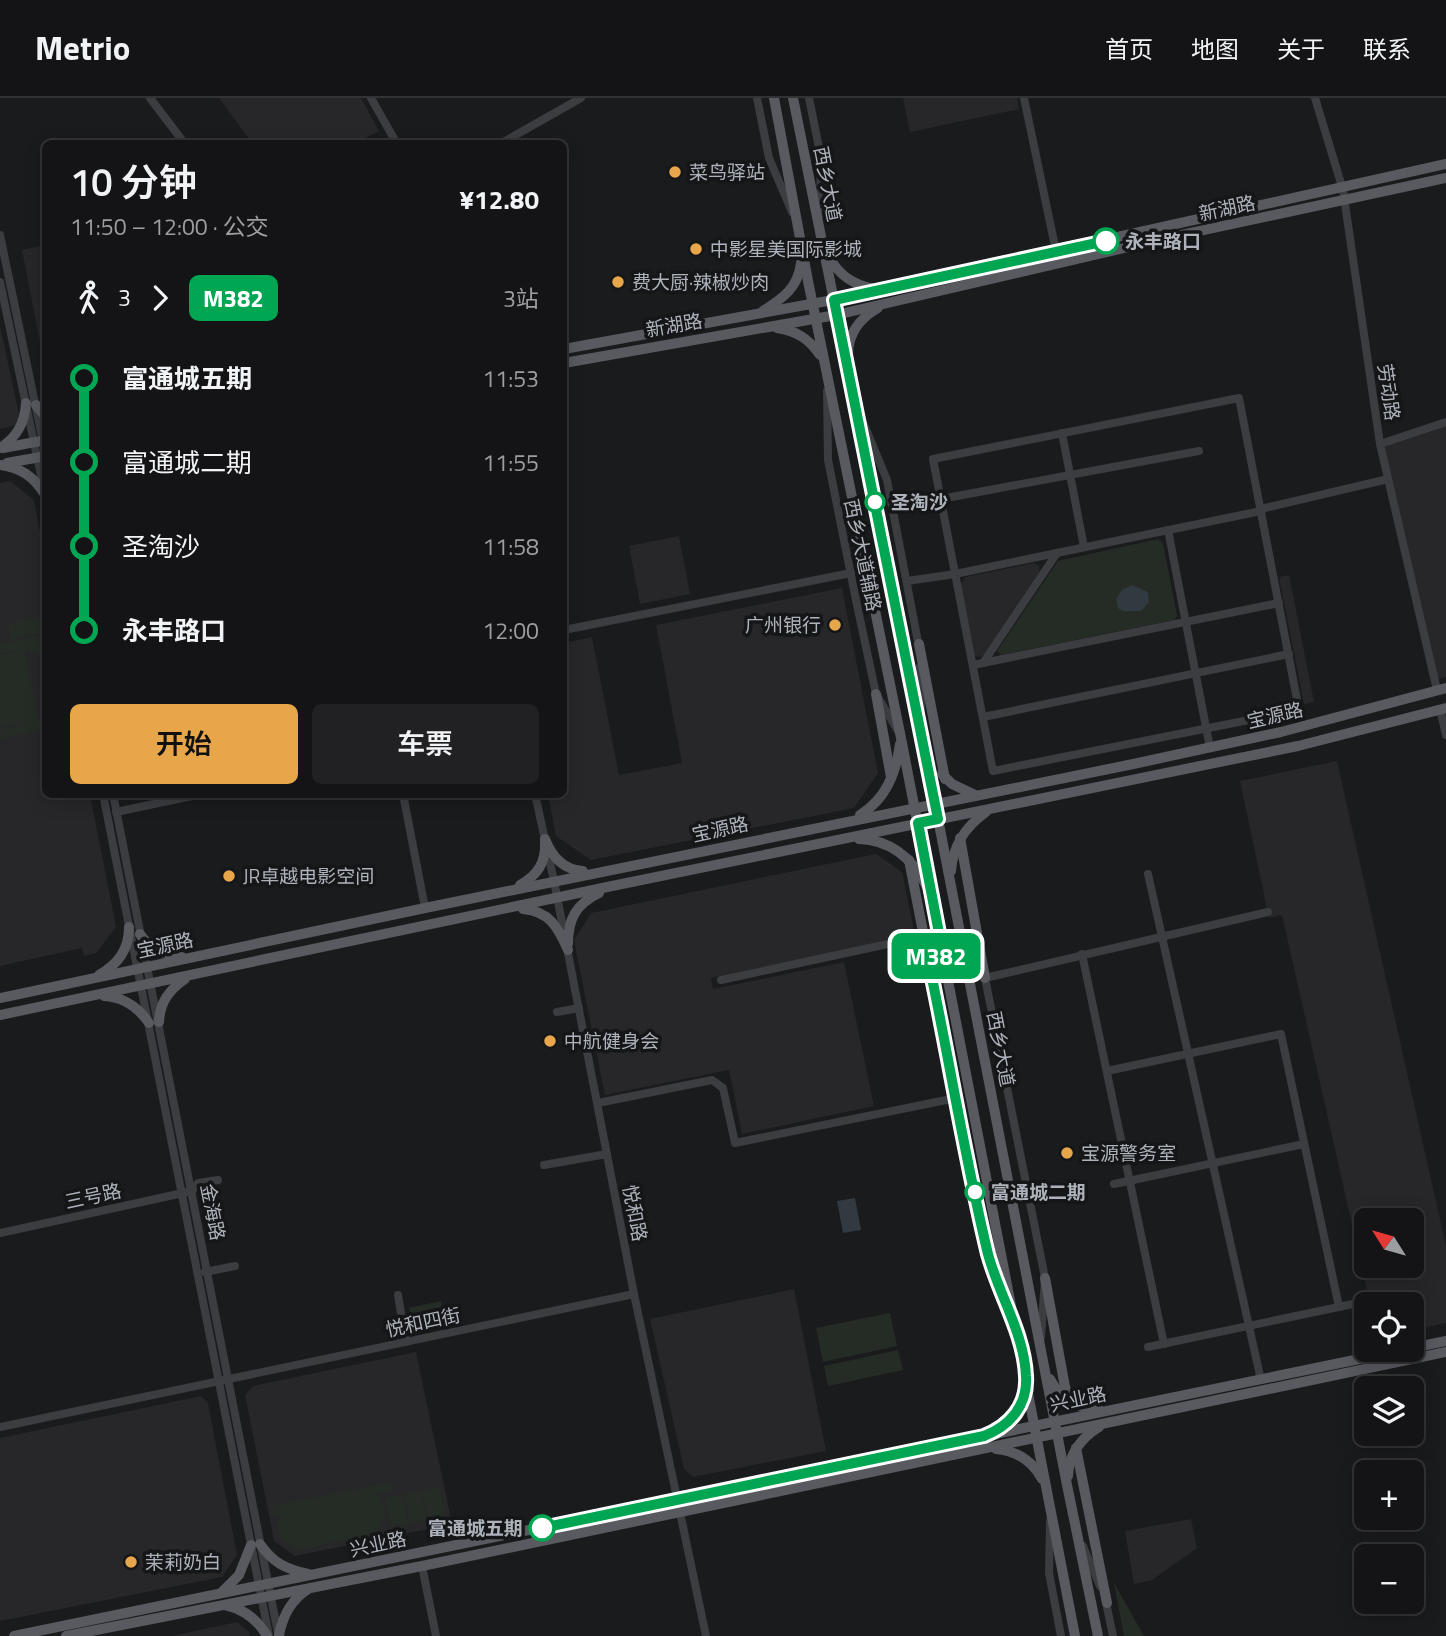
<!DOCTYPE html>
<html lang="zh">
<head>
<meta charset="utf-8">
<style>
  :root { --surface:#141416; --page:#212123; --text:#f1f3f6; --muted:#9d9ea1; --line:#333335; --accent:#e7a649 }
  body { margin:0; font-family:"Titillium Web","Noto Sans SC",sans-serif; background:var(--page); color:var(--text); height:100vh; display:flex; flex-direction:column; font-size:26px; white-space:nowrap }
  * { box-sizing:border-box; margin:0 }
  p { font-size:23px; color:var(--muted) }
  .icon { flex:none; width:38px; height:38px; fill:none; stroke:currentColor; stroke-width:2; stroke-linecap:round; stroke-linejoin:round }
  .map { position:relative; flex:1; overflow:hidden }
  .side { position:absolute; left:42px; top:42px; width:525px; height:658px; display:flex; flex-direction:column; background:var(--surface); border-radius:10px; box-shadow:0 4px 18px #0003,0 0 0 2px var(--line) }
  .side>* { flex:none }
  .badge { padding:0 14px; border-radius:10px; font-size:24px; line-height:46px }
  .needle { width:46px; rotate:307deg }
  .buttons { position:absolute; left:1354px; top:1110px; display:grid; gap:14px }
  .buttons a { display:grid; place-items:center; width:70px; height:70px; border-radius:10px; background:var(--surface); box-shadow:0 4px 18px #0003,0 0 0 2px var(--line); font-size:35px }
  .map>.badge { position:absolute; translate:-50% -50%; box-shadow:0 0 0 4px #fff }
  .legs { display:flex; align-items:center; gap:10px; height:77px; padding:0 28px; font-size:23px }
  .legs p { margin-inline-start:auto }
  .head { display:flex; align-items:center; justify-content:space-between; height:119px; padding:0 28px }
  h1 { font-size:38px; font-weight:600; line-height:52px }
  .primary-button { display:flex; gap:14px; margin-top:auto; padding:14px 28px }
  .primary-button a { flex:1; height:80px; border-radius:10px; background:var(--accent); color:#111; font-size:28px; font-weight:600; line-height:80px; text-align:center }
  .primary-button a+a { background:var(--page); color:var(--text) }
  ul { padding:0 28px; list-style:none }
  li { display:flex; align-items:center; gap:24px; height:84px; font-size:26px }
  li i { display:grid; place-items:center; width:10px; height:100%; margin:0 9px; background:currentColor }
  li i::after { content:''; width:18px; height:18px; margin:-9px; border:5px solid; border-radius:50%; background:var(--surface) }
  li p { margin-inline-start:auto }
  li:first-child i { background:linear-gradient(#0000 50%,currentColor 0) }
  li:last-child i { background:linear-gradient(currentColor 50%,#0000 0) }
  header { display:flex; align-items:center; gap:42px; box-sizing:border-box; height:98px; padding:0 35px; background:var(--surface); border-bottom:2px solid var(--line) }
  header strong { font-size:33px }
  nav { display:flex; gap:38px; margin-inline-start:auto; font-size:24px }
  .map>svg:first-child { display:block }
</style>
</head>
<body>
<header>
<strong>Metrio</strong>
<nav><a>首页</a><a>地图</a><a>关于</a><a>联系</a></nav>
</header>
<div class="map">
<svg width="1446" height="1538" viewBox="0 0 1446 1538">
  <rect width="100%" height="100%" fill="#1a1b1d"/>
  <g fill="#27272a" fill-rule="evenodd">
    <path d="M219,0H361L379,33L356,45L276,46L273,42L264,45H252Z"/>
    <path d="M903,0H1017L1019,11L910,34Z"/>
    <path d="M45,147H46L45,270L22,152Z"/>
    <path d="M0,228L20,321L16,327L0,331Z"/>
    <path d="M1446,324V579L1435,582L1380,346Z"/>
    <path d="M10,383L34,402L45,461L46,696L90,697L116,829L96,855L84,858L82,850L0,868V385Z"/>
    <path d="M679,438L690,496L640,506L629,448Z"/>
    <path d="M1034,465L1039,468V474L984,557L981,559L975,558L960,487L966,479Z"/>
    <path d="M1289,477L1314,604L1304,606L1279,479Z"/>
    <path d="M842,490L878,675L854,710L591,762L556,738L548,697L564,696V545L592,539L619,677L682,665L656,527Z"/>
    <path d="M1337,663L1446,1148V1225L1412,1232V1206H1370L1282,817L1269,820L1240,683ZM1367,1122H1412V1167H1367Z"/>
    <path d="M876,756L902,774L915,837L711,880L713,891L844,864L874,1008L742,1036L729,972L605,997L574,842L591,815Z"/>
    <path d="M794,1191L826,1353L693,1379L684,1371L650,1221Z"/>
    <path d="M416,1254L452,1426L295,1458L274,1443L245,1297L253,1288Z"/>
    <path d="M201,1298L208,1305L237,1457L222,1479L0,1523V1340Z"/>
    <path d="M1191,1421L1197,1450L1152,1482L1134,1486L1125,1433Z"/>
    <path d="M237,1524L249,1534L250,1538H172Z"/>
  </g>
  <g fill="#252c25">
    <path d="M1158,441L1163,445L1177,518L1174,522L1001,557L997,553L1058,463Z"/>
    <path d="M38,519L41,535L11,542L8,526Z"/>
    <path d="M45,536V545L39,547L45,551V562L37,556L25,552L38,621L45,616V628L28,635L0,641V632L35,623L0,630V557L21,552L0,555V546Z"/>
    <path d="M441,1203L445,1223L413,1230L409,1210Z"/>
    <path d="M890,1215L897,1248L823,1264L816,1230Z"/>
    <path d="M898,1252L903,1272L828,1288L824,1268Z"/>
    <path d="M391,1384L393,1393L378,1396C383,1402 386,1408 386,1416C383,1441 350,1441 331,1445C320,1447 304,1453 293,1449C279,1443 276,1429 280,1416L274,1417L272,1408Z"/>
    <path d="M439,1389L445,1418L428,1421L422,1392Z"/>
    <path d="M421,1393L427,1422L410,1425L404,1396Z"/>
    <path d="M402,1397L408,1426L391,1429L385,1400Z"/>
    <path d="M1114,1485L1144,1538H1124Z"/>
  </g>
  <g fill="#313a40">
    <path d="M1132,487L1148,494L1149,504L1141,513H1122L1118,510L1116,501L1122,492Z"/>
    <path d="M855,1100L861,1132L843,1135L837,1103Z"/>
  </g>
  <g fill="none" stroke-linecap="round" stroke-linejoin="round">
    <g stroke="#3c3d41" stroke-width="8">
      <path d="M150,0L185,46"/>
      <path d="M371,0L397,46"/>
      <path d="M757,0L769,60L792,114"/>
      <path d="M809,0L821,60L820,117"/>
      <path d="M1024,0L1057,158"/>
      <path d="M1315,0L1343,92L1380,346L1437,592"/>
      <path d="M500,46L581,0"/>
      <path d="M0,137L46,358"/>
      <path d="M0,184L46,401"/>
      <path d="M827,293L828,362L857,507L876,596L898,633"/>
      <path d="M1239,300L1299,612L993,673L933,361Z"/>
      <path d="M861,319L887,382L919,549"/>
      <path d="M1062,335L1084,449"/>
      <path d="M1380,346L1446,324"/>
      <path d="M941,401L1199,353"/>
      <path d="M1168,432L1210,650"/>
      <path d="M907,483L955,476L1261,413L1265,410L1388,381"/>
      <path d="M564,532L851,475"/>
      <path d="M983,565L1057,455"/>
      <path d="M973,567L1279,505"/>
      <path d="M920,569L921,616"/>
      <path d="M1440,611L1446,637"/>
      <path d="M983,619L1289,556"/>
      <path d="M103,696L269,1538"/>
      <path d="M113,696L278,1535"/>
      <path d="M403,696L425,810"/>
      <path d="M535,696L554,783L634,1196L706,1538"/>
      <path d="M116,714L201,696"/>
      <path d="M1148,776L1261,1282"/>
      <path d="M964,844L985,880L1045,1180L1041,1239"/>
      <path d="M1082,856L1164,1246"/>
      <path d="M985,880L1268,814"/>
      <path d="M721,882L939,835L932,880L989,1159L1007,1208"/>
      <path d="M557,914L579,910"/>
      <path d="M1107,973L1281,936L1339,1209"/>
      <path d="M598,1005L712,982L723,990L735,1045L956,1000"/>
      <path d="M544,1067L607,1056"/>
      <path d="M1114,1086L1304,1046"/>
      <path d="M0,1135L192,1093L198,1085L218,1082"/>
      <path d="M205,1174L235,1168"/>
      <path d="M398,1197L406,1244"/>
      <path d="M1148,1249L1353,1206"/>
      <path d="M0,1329L634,1196"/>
      <path d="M1050,1423L1049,1475L1061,1538"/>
      <path d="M1083,1448L1100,1488"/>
      <path d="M422,1468L436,1538"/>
      <path d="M1105,1500L1113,1538"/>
    </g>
    <g stroke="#585a60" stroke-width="10">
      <path d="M774,0L808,183L901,640L1075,1538"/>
      <path d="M793,0L921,633L1067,1387L1098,1538"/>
      <path d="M828,157C838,177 853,187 875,191"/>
      <path d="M763,213C783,200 798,190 801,165"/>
      <path d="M777,230C797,233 809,241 820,257"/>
      <path d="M564,251L833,202L1446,66"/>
      <path d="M848,255C849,234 860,220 878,210"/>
      <path d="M564,265L836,217L1167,140L1446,80"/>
      <path d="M36,307L46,319"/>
      <path d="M0,350C17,339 25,325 26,305"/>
      <path d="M3,350L46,342"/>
      <path d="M7,365L46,358"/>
      <path d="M0,367C21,370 33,378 44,395"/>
      <path d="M919,546L945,681"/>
      <path d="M876,596L891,679"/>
      <path d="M942,676L952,686L975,697"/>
      <path d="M860,717C886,701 896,675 900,646"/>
      <path d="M960,740L985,880"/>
      <path d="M545,741C552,759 563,772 583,773"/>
      <path d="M859,741C892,742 913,761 927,789"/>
      <path d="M909,762L932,880"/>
      <path d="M951,773C953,747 965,729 986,714"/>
      <path d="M520,787C538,777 546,764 545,744"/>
      <path d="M523,811C549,813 558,829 568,852"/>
      <path d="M140,836C150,851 164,858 182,859"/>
      <path d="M568,846C568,821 576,806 599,795"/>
      <path d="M99,877C118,866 129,852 129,829"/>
      <path d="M104,898C124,899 138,909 149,925"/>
      <path d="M0,900L425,810L1138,665L1281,634L1446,590"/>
      <path d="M0,917L612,788L1298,648L1446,610"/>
      <path d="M159,924C160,904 169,892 185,881"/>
      <path d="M1045,1180L1065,1289L1070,1303"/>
      <path d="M1412,1250L1446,1243"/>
      <path d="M1050,1281C1060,1300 1077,1310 1099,1312"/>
      <path d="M995,1334L1017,1315L1025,1288"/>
      <path d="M1076,1350L1107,1505"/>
      <path d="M996,1351C1017,1353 1032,1362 1042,1381"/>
      <path d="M1068,1378C1069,1356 1081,1340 1099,1329"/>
      <path d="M260,1446C273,1465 286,1471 308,1476"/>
      <path d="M222,1494L239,1477L251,1447"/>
      <path d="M225,1507C243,1511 258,1522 267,1538"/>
      <path d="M279,1537C283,1517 291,1502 308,1491"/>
      <path d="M14,1538L1408,1251"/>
      <path d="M66,1538L422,1468L1446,1254"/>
    </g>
  </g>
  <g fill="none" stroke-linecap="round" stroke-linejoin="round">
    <defs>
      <path id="line-1" d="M542,1430L984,1338C1010,1328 1028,1307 1026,1278C1024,1235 999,1197 988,1156C966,1065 951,972 932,880L939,835L918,725L938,721L834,202L1106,143"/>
    </defs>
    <use href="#line-1" stroke="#fff" stroke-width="16"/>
    <use href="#line-1" stroke="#00a651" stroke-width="10"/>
  </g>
  <g fill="#e7a649" stroke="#151618" stroke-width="2.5">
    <circle cx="675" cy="74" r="7"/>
    <circle cx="696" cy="151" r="7"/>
    <circle cx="618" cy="184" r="7"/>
    <circle cx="835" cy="527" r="7"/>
    <circle cx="229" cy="778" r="7"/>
    <circle cx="550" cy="943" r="7"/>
    <circle cx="1067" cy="1055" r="7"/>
    <circle cx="131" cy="1464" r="7"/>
  </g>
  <g fill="#fff" stroke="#00a651" stroke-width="3.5">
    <circle cx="1106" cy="143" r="12"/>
    <circle cx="875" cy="404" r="9"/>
    <circle cx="975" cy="1094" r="9"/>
    <circle cx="542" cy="1430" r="12"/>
  </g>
  <g text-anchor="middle" stroke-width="7" stroke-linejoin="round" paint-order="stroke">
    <g font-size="19" fill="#aeb3bb" stroke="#151618" text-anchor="start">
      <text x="689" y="81">菜鸟驿站</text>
      <text x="710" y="158">中影星美国际影城</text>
      <text x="632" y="191">费大厨·辣椒炒肉</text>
      <text x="821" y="534" text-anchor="end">广州银行</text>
      <text x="243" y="785">JR卓越电影空间</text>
      <text x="564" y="950">中航健身会</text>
      <text x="1081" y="1062">宝源警务室</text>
      <text x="145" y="1471">茉莉奶白</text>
    </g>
    <g font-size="19" fill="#aeb3bb" stroke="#151618">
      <text transform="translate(828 86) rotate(79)" y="7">西乡大道</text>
      <text transform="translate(1227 110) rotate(-12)" y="7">新湖路</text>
      <text transform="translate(674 227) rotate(-10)" y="7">新湖路</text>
      <text transform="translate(1389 294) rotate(82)" y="7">劳动路</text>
      <text transform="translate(863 457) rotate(78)" y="7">西乡大道辅路</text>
      <text transform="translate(1275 617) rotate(-13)" y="7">宝源路</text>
      <text transform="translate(720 731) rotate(-12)" y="7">宝源路</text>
      <text transform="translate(165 847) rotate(-12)" y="7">宝源路</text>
      <text transform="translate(1001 951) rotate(79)" y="7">西乡大道</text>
      <text transform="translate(93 1098) rotate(-12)" y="7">三号路</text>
      <text transform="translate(213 1114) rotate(79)" y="7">金海路</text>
      <text transform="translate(635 1115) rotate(79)" y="7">悦和路</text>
      <text transform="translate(423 1224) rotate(-12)" y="7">悦和四街</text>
      <text transform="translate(1078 1301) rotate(-12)" y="7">兴业路</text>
      <text transform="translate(378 1446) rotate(-12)" y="7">兴业路</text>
    </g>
    <g font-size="19" font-weight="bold" fill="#aeb3bb" stroke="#151618" text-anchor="start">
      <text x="1125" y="150">永丰路口</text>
      <text x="891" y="411">圣淘沙</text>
      <text x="991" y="1101">富通城二期</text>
      <text x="523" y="1437" text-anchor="end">富通城五期</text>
    </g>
  </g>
</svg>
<div class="buttons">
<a><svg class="needle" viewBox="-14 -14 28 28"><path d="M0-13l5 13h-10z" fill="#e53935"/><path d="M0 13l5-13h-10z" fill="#9d9ea1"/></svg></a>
<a><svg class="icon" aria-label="locate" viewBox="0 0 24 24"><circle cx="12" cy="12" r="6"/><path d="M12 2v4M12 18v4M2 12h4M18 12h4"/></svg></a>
<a><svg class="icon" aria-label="layers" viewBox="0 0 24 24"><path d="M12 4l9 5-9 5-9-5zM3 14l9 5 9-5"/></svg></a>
<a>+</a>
<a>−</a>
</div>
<b class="badge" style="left:936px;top:858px;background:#00a651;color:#fff">M382</b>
<section class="side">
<div class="head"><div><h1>10 分钟</h1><p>11:50 – 12:00 · 公交</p></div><b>¥12.80</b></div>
<div class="legs"><svg class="icon" aria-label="walk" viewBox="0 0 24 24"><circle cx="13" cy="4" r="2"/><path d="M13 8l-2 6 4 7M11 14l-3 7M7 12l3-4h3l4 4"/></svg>3<svg class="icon" aria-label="forward" viewBox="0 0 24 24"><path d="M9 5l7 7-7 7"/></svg><b class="badge" style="background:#00a651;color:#fff">M382</b><p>3站</p></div>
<ul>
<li><i style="color:#00a651"></i><b>富通城五期</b><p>11:53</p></li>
<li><i style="color:#00a651"></i><span>富通城二期</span><p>11:55</p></li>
<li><i style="color:#00a651"></i><span>圣淘沙</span><p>11:58</p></li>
<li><i style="color:#00a651"></i><b>永丰路口</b><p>12:00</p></li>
</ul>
<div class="primary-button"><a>开始</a><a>车票</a></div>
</section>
</div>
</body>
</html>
